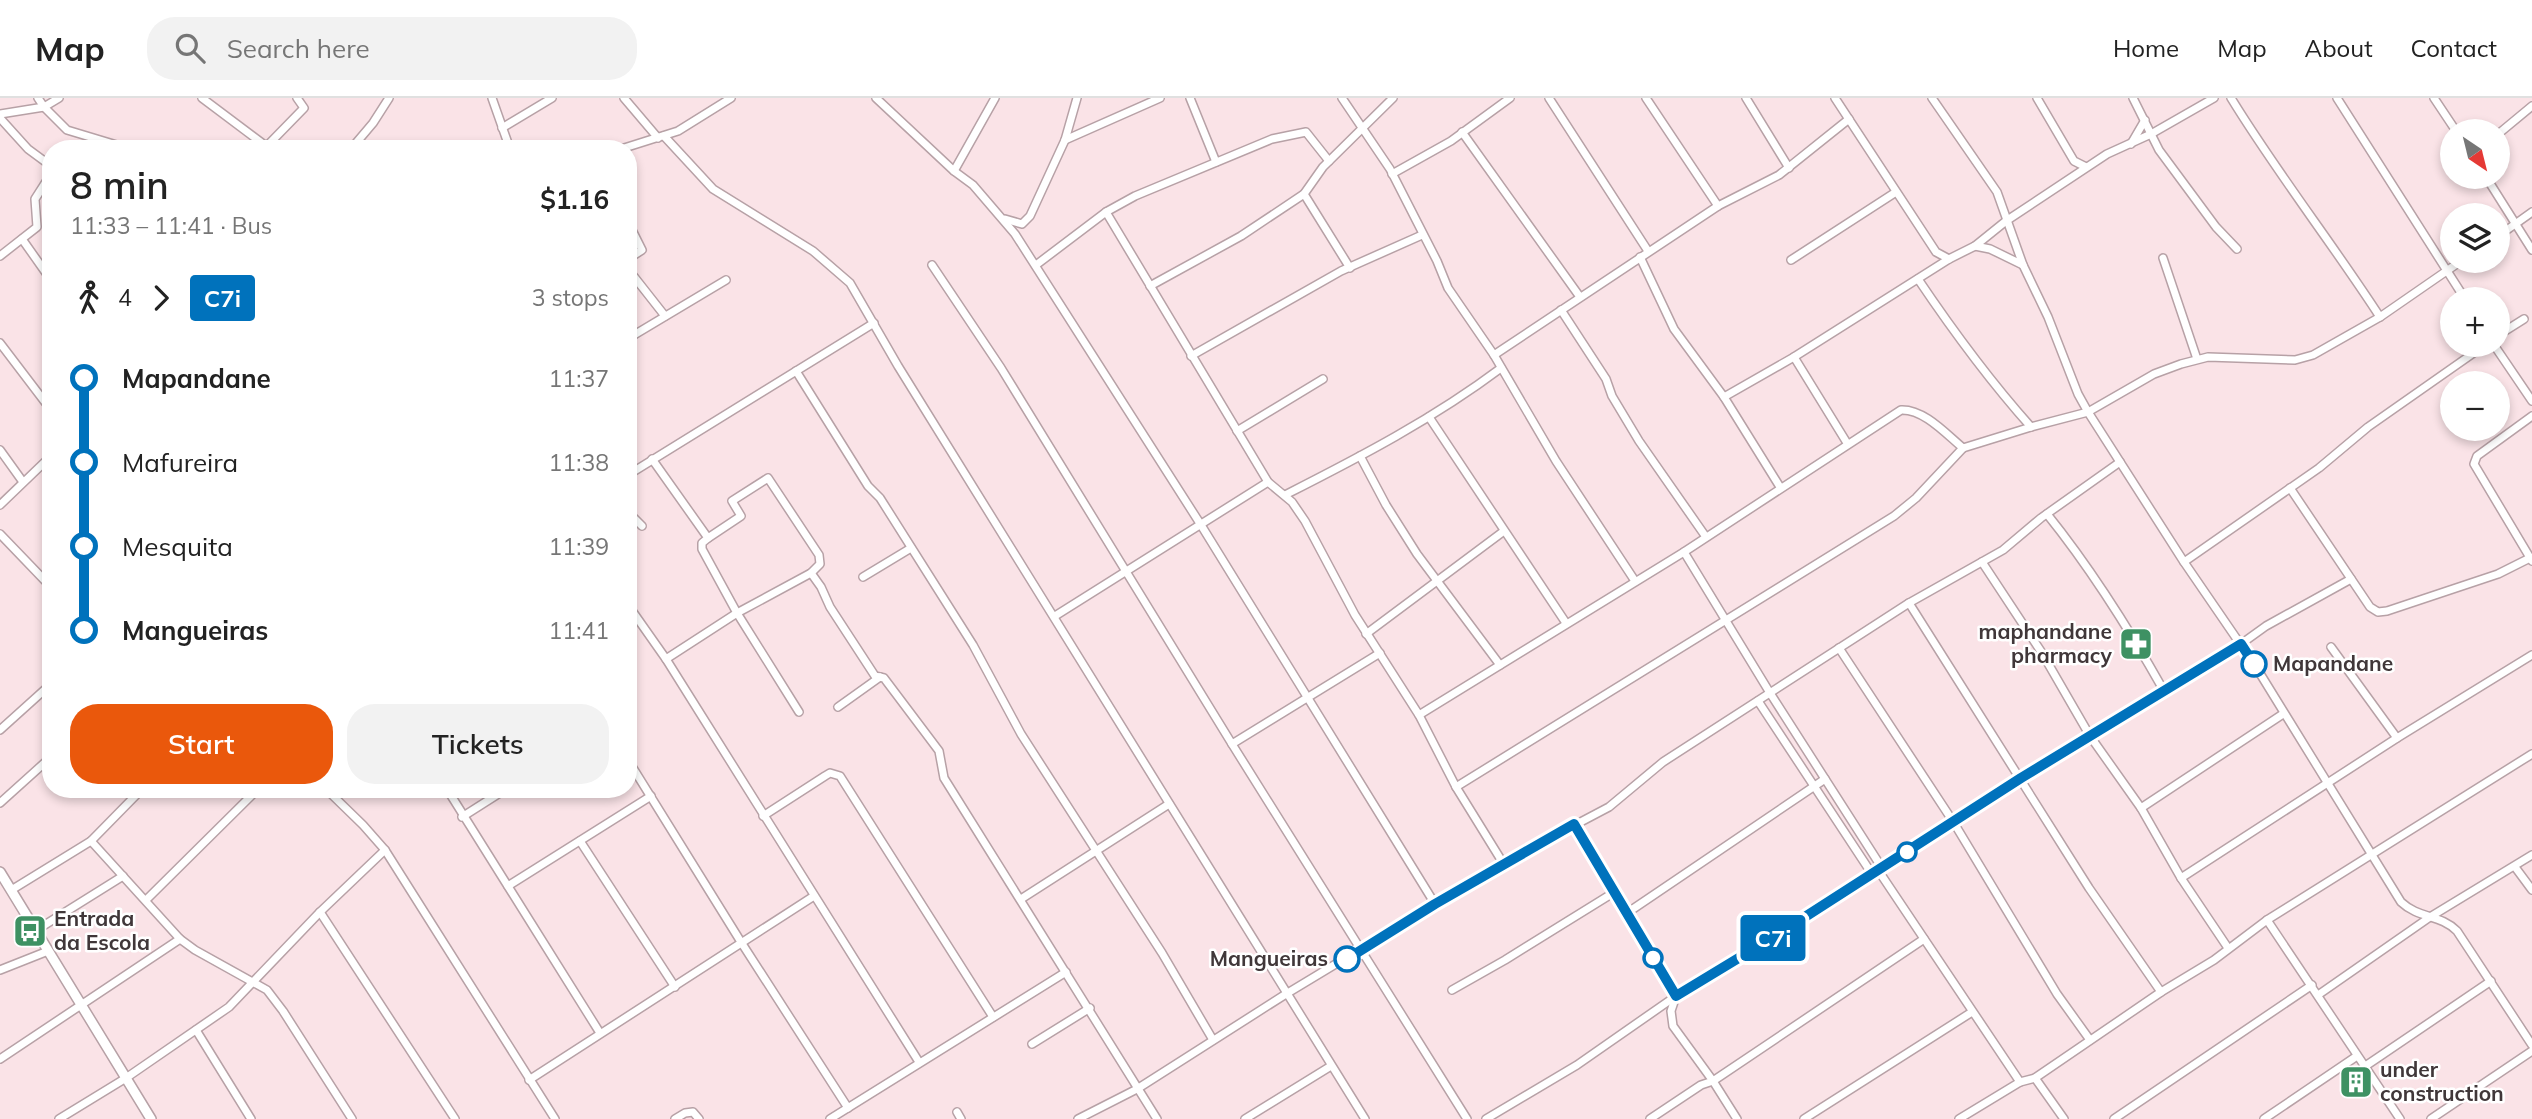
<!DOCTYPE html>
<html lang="en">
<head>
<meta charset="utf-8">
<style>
  :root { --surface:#fff; --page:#f2f2f2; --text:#222; --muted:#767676; --line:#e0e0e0; --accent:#ea580c }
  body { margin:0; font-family:Mulish,sans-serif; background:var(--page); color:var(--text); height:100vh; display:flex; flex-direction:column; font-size:26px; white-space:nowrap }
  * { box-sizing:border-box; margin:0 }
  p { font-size:23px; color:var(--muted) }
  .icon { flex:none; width:38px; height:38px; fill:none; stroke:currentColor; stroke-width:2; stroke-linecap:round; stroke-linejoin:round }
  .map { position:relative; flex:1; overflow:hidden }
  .drawer { position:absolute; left:42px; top:42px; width:595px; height:658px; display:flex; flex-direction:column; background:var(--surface); border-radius:28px; box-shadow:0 4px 10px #0003 }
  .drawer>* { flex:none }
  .badge { padding:0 14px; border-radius:5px; font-size:24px; line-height:46px }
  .needle { width:46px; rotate:145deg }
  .tools { position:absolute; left:2440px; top:21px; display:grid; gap:14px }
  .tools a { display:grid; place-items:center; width:70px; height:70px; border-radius:50%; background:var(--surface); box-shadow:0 4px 10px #0003; font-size:35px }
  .map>.badge { position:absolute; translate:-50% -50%; box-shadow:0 0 0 4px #fff }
  .legs { display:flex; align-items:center; gap:10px; height:77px; padding:0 28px; font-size:23px }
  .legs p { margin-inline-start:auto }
  .summary { display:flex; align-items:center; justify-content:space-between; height:119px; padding:0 28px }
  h1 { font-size:38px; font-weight:600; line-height:52px }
  .button { display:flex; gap:14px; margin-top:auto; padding:14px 28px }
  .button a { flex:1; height:80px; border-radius:28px; background:var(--accent); color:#fff; font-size:28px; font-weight:600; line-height:80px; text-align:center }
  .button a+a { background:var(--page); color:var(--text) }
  ul { padding:0 28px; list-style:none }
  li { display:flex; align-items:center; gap:24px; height:84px; font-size:26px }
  li i { display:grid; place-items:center; width:10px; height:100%; margin:0 9px; background:currentColor }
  li i::after { content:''; width:18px; height:18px; margin:-9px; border:5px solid; border-radius:50%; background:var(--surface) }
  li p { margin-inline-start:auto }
  li:first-child i { background:linear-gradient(#0000 50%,currentColor 0) }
  li:last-child i { background:linear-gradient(currentColor 50%,#0000 0) }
  header { display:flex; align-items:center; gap:42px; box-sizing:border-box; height:98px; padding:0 35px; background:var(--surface); border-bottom:2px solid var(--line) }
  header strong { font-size:33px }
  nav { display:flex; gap:38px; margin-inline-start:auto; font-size:24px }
  .search { width:490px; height:63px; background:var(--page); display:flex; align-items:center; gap:18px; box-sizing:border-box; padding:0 24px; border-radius:28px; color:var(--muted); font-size:26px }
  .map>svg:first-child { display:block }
</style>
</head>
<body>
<header>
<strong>Map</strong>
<div class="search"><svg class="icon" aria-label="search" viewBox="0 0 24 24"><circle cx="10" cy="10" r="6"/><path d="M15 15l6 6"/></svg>Search here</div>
<nav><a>Home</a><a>Map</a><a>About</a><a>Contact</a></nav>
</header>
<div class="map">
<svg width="2532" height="1021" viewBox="0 0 2532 1021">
  <rect width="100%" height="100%" fill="#fae3e7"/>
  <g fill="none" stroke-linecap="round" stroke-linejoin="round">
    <defs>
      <g id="minor">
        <path d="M38,0L44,9L67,32L130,51"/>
        <path d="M202,0L270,51"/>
        <path d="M492,0L510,51"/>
        <path d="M624,0L658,40"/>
        <path d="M876,0L954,73L973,87L1015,136L1201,427L1435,806"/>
        <path d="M1190,0L1216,64"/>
        <path d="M1342,0L1390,71L1437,163L1448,190L1494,257L1556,363L1635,483"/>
        <path d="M1549,0L1648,153"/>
        <path d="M1646,0L1718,108"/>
        <path d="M1746,0L1789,70"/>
        <path d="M1835,0L1936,154L1949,161"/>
        <path d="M1932,0L1997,94L2023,167L2048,219L2078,296L2088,314L2184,464L2256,569L2401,804C2419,821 2440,816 2457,833L2532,947"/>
        <path d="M2037,0L2074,63L2086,69"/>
        <path d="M2133,0L2159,52L2216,129L2237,151"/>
        <path d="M2231,0C2277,75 2332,145 2380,219"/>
        <path d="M2337,0L2465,201"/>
        <path d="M2434,0L2456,33"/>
        <path d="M0,16L44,9L59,0"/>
        <path d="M0,20L28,51L51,68"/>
        <path d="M502,30L552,0"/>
        <path d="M1462,34L1580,199"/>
        <path d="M2497,37L2532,8"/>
        <path d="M664,38L713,91L813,153L850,185L898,268L1365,1021"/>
        <path d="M1065,42L1160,0"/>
        <path d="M2131,46L2145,22"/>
        <path d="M265,50L304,10L297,0"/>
        <path d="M351,51L373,25L389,0"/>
        <path d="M621,51L678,33L731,0"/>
        <path d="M954,73L995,0"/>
        <path d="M1392,76L1451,43L1510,0"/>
        <path d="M2486,79L2532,152"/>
        <path d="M1304,96L1350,170"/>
        <path d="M1106,114L1268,384L1292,404L1305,423L1355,517L1419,617L1456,689L1503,765"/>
        <path d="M1005,121L1022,126L1030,118L1065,42L1077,0"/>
        <path d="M628,124L642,152L628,161"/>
        <path d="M2497,139L2532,114"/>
        <path d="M22,141L51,182"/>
        <path d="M1975,148L1990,151L2023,167"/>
        <path d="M0,158L37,129L35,101L51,76"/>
        <path d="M1640,159L1674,231L1724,299L1780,389"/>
        <path d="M2163,160L2197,261"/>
        <path d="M1791,162L1896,94"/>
        <path d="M932,167L1001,270L1232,646L1467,1021"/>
        <path d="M1036,167L1106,114L1135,98L1272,41L1306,34L1329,63"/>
        <path d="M628,171L665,218"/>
        <path d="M1918,181C1953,233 1989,282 2031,329"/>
        <path d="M1150,188L1241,138L1304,96L1323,69L1393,0"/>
        <path d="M1561,212L1606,281L1612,298L1639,343L1706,439"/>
        <path d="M628,229L634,237L628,240"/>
        <path d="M634,237L726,182"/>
        <path d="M2497,238L2524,221"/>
        <path d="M0,245L51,312"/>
        <path d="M2494,247L2532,303"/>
        <path d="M1494,257L1718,108L1779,77L1849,21"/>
        <path d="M1191,258L1341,173L1422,137"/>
        <path d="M1794,259L1847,345"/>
        <path d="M796,273L868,388L880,400L973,547L1021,636L1162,855L1213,942"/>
        <path d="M1724,299L1794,259L1949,161L1975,148L2006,123L2107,56L2151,36L2214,0"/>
        <path d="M1429,319L1566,525"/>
        <path d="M1237,333L1323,281"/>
        <path d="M0,352L23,384"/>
        <path d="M1360,358L1386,407L1417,456L1500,567"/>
        <path d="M652,361L708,440L702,445V451L737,515L799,614"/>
        <path d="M628,377L874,225"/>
        <path d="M2290,390L2370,509L2378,514L2387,513L2498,476L2530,460"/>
        <path d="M1285,397C1360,359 1433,321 1501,270"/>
        <path d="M0,407L51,358"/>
        <path d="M628,414L642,428"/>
        <path d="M2047,416C2092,472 2129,531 2164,593"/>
        <path d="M0,436L51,489"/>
        <path d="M1684,454L1770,595L1882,770"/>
        <path d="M2532,463L2474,366L2477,358L2532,318"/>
        <path d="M1982,464L2042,555L2090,638L2141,710L2181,780L2228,850"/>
        <path d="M2184,464L2319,370L2368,329L2485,247"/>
        <path d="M811,475L821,489L830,509L875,578L884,580L939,653L944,680L1157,1021"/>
        <path d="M863,479L911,450"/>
        <path d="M1909,505L2089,790L2161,894"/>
        <path d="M628,507L666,561L919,964"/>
        <path d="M1055,518L1268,384"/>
        <path d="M1366,536L1504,433"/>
        <path d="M2331,549L2397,640"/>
        <path d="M1839,550L1954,725L2057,896L2090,942"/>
        <path d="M666,561L737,515L811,475L820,466L819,457L768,380L732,403L741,418L708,440"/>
        <path d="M1758,603L1872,776"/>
        <path d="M838,609L880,579"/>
        <path d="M1419,617L1684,454L1901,312C1924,311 1946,336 1963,350L2031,329L2088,314L2154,276L2181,266L2208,259L2295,262L2313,257L2380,219L2461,163"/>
        <path d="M0,632L51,586"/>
        <path d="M1232,646L1380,555"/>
        <path d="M628,662L741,844L848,1010"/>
        <path d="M1456,689L1894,418L1916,400L1963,350"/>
        <path d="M326,691L363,727L385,752L555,1021"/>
        <path d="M447,691L600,935"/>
        <path d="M0,705L51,659"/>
        <path d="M2141,710L2283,616"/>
        <path d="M763,718L825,678L830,675L840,678L993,919"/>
        <path d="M462,719L506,691"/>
        <path d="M1574,726L1676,898L1671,913L1673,928L1713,983L1737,1021"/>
        <path d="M91,743L180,841L195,852L267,892L283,913L352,1021"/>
        <path d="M580,743L675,889"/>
        <path d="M2515,769L2532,792"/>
        <path d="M1878,772L2020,984"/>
        <path d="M2181,780L2397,640L2532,557"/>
        <path d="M508,788L651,698"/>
        <path d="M13,791L91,743L142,691"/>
        <path d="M1021,801L1169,706"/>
        <path d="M146,802L258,691"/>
        <path d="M320,814L455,1021"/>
        <path d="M1627,815L1825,681"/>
        <path d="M2267,822L2400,1021"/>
        <path d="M35,833L123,778"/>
        <path d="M0,872L48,853"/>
        <path d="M1452,892L1505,862L1613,795"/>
        <path d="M2318,897L2430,819L2532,757"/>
        <path d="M196,932L251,1021"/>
        <path d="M1032,946L1090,910"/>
        <path d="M0,961L180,841"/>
        <path d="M2364,969L2491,883"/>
        <path d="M2035,980L2064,1021"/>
        <path d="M529,982L814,798"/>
        <path d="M957,1014L961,1021"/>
        <path d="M59,1021L126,980L229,909L320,814L385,752"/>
        <path d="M675,1021L685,1015L693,1014L699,1021"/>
        <path d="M830,1021L1066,874"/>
        <path d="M1078,1021L1137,991L1286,896L1503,765L1609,709L1663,664L1909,505L2003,452L2041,420L2120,364"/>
        <path d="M1245,1021L1331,968"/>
        <path d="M1486,1021L1577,967L1676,898L1780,835L2021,680L2241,546L2266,528L2351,481"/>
        <path d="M1650,1021L1701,987L1713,983L1924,841"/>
        <path d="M1804,1021L1972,914"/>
        <path d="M1959,1021L2020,984L2035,980L2161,894L2214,862L2267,822L2532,656"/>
        <path d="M2114,1021L2312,887"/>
        <path d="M2264,1021L2357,958"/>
        <path d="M2431,1021L2532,953"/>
      </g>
      <path id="tertiary" d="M0,774L151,1021"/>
    </defs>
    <use href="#minor" stroke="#b7a1a6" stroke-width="10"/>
    <use href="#tertiary" stroke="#b7a1a6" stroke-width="12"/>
    <use href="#minor" stroke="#fff" stroke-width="7"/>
    <use href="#tertiary" stroke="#fff" stroke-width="9"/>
  </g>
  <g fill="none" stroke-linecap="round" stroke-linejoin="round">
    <defs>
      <path id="line-1" d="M1347,861L1435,806L1574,726L1676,898L1780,835L2021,680L2241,546L2254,566"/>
    </defs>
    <use href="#line-1" stroke="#fff" stroke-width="16"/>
    <use href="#line-1" stroke="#0072bc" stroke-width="10"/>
  </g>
  <defs>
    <symbol id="pharmacy-square" viewBox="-11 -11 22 22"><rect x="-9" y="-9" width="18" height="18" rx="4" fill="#3e9163" stroke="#fff"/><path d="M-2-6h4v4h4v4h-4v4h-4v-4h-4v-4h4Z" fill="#fff"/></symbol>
    <symbol id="bus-square" viewBox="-11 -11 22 22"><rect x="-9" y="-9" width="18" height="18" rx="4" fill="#3e9163" stroke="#fff"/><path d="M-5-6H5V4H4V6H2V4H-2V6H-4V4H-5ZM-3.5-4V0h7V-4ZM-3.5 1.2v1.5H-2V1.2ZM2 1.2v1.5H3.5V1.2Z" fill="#fff"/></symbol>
    <symbol id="building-square" viewBox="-11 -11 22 22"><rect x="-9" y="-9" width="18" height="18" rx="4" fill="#3e9163" stroke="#fff"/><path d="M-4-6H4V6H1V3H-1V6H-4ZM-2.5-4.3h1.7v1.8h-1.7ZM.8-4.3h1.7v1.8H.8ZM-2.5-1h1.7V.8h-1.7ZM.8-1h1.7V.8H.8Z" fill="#fff"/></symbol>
  </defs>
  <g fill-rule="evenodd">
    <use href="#pharmacy-square" x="2117" y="527" width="38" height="38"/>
    <use href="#bus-square" x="11" y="814" width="38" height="38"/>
    <use href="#building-square" x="2337" y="965" width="38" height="38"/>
  </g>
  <g fill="#fff" stroke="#0072bc" stroke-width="3.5">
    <circle cx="2254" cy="566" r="12"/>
    <circle cx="1907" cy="754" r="9"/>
    <circle cx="1653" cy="860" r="9"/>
    <circle cx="1347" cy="861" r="12"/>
  </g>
  <g text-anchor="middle" stroke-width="5" stroke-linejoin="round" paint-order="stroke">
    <g font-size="21" font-weight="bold" fill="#403739" stroke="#fff" text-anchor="start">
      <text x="2112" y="541" text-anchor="end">maphandane<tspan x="2112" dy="24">pharmacy</tspan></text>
      <text x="54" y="828">Entrada<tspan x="54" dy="24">da Escola</tspan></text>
      <text x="2380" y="979">under<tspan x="2380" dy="24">construction</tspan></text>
    </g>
    <g font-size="21" font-weight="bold" fill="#403739" stroke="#fff" text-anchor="start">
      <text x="2273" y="573">Mapandane</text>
      <text x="1328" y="868" text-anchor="end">Mangueiras</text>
    </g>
  </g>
</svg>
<div class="tools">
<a><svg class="needle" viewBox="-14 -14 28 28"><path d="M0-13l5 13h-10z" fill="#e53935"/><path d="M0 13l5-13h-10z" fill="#767676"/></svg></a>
<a><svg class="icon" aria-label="layers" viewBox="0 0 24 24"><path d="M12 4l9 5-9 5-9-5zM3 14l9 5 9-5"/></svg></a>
<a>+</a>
<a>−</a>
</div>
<b class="badge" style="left:1773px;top:840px;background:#0072bc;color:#fff">C7i</b>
<section class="drawer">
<div class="summary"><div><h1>8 min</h1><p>11:33 – 11:41 · Bus</p></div><b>$1.16</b></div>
<div class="legs"><svg class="icon" aria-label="walk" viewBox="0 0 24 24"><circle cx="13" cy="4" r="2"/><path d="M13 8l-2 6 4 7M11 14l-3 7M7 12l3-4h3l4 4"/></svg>4<svg class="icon" aria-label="forward" viewBox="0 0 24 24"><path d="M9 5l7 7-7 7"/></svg><b class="badge" style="background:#0072bc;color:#fff">C7i</b><p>3 stops</p></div>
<ul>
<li><i style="color:#0072bc"></i><b>Mapandane</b><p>11:37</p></li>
<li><i style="color:#0072bc"></i><span>Mafureira</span><p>11:38</p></li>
<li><i style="color:#0072bc"></i><span>Mesquita</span><p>11:39</p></li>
<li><i style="color:#0072bc"></i><b>Mangueiras</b><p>11:41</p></li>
</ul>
<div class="button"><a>Start</a><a>Tickets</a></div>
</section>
</div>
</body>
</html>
